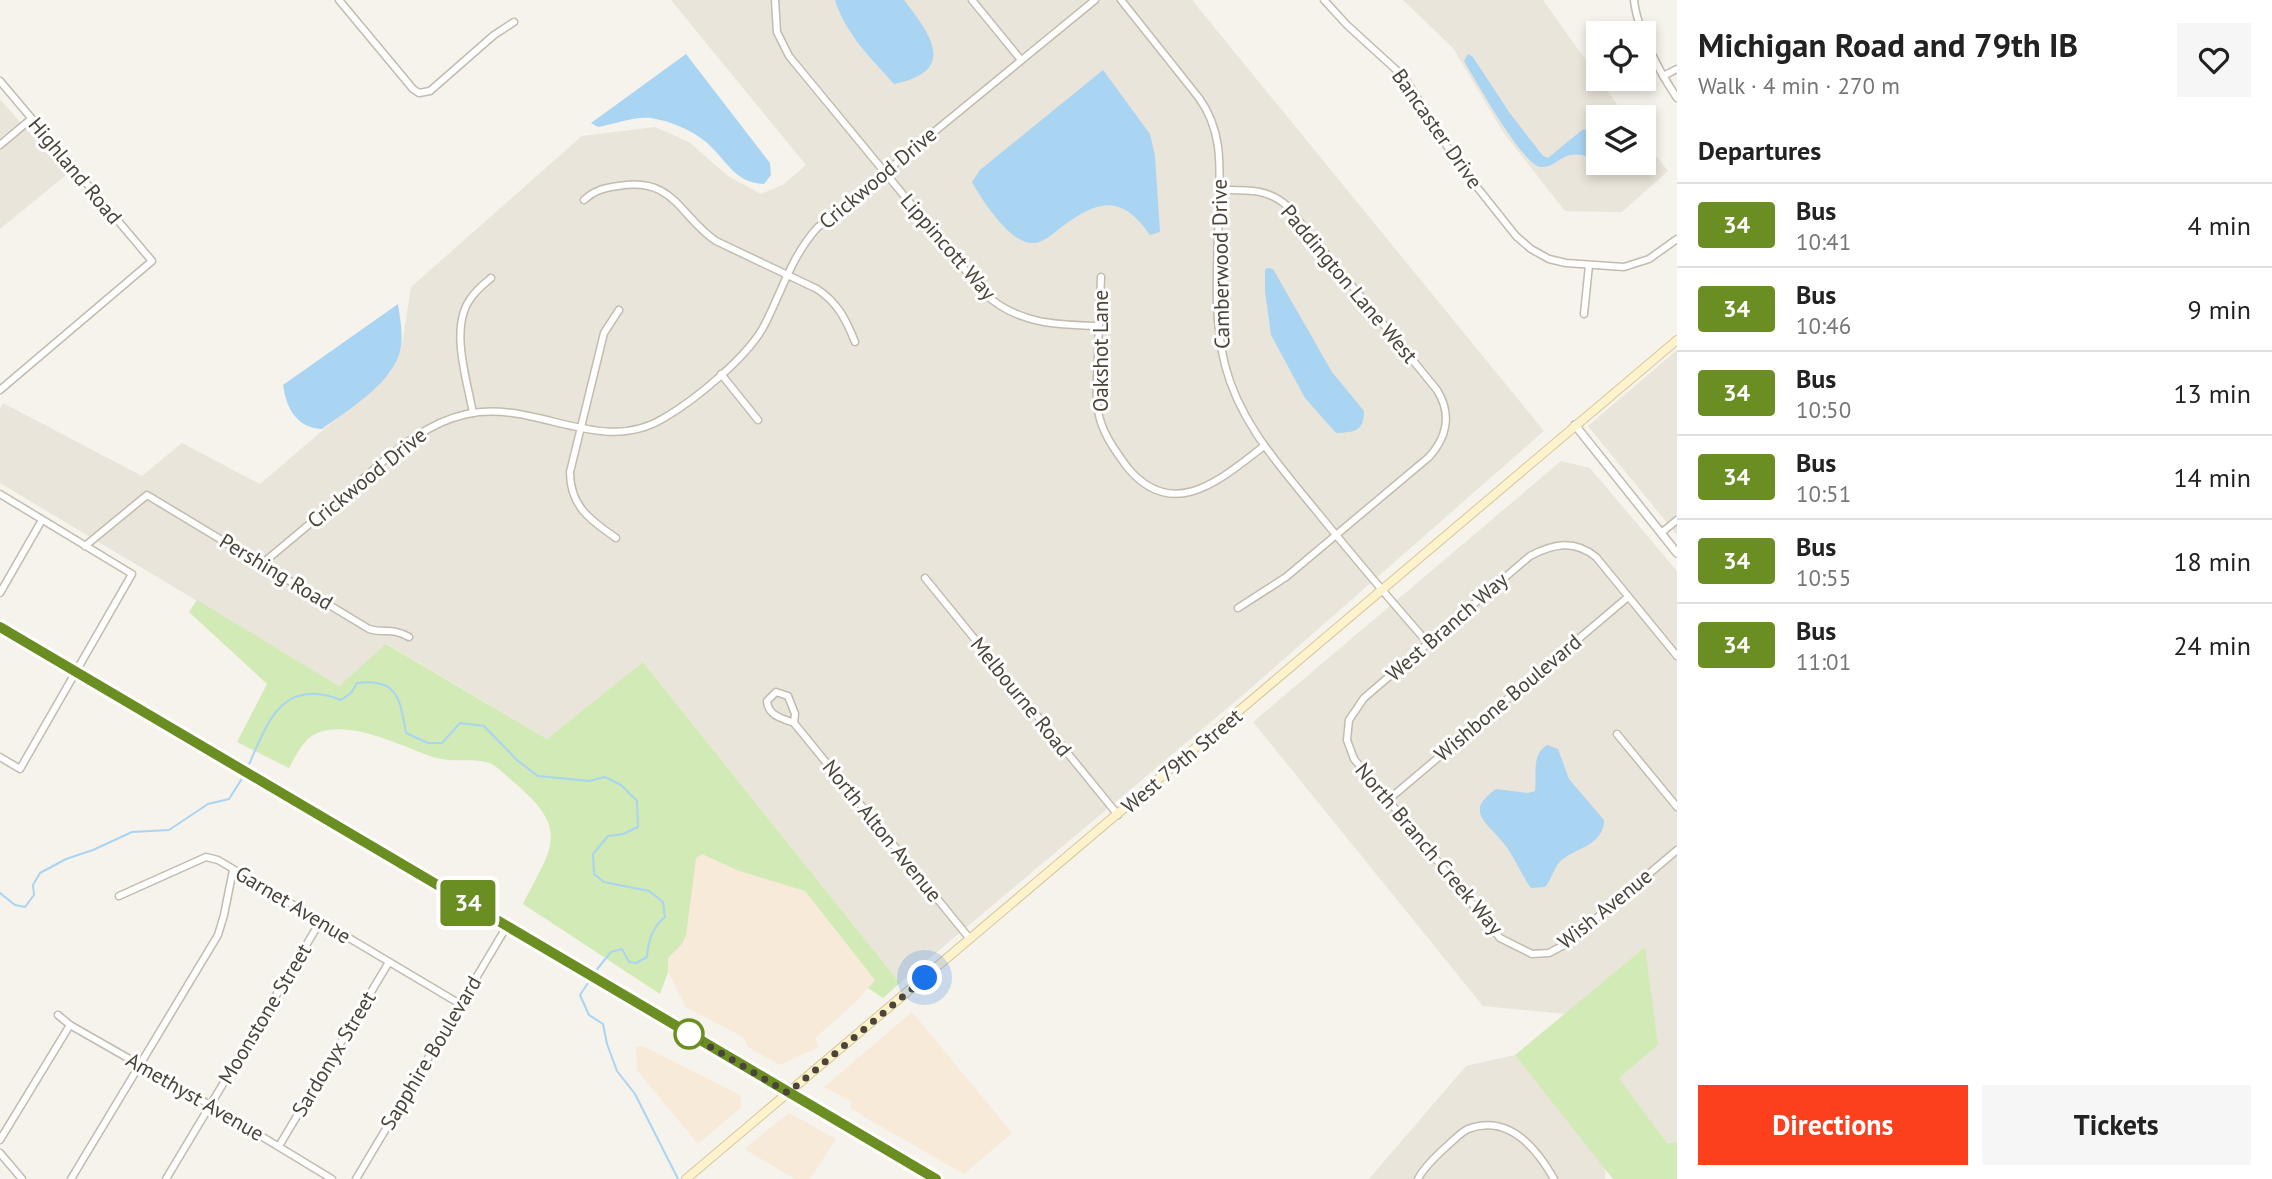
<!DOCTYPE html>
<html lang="en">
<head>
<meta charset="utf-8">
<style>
  :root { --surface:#fff; --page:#f6f6f6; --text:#222; --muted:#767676; --line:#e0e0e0; --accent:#fc3f1d }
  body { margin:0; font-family:"PT Sans",sans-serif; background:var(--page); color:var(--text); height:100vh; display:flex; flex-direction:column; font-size:26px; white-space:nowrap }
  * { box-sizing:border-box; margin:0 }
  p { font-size:23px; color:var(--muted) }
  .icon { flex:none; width:38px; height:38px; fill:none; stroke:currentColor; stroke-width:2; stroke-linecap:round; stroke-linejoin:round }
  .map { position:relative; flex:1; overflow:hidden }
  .drawer { display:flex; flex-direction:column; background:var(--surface); width:595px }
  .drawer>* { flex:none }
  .badge { padding:0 14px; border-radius:5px; font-size:24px; line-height:46px }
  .controls { position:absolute; left:1586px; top:21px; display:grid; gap:14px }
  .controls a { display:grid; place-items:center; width:70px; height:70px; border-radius:0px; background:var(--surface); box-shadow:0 4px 10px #0003; font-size:35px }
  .you { position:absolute; width:35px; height:35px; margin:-18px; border:5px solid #fff; border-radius:50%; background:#1a73e8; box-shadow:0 0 0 10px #1a73e833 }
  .map>.badge { position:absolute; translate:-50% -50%; box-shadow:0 0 0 4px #fff }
  h2 { padding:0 21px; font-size:26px; line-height:63px }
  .round { display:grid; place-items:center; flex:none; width:74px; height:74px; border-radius:0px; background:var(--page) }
  .summary { display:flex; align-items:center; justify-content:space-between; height:119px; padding:0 21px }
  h1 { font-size:33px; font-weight:700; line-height:52px }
  .cta { display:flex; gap:14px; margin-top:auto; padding:14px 21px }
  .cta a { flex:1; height:80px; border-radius:0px; background:var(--accent); color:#fff; font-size:28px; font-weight:700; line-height:80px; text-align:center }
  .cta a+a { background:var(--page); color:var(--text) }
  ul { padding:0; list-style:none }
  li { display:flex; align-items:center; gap:21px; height:84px; padding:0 21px; border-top:2px solid var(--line) }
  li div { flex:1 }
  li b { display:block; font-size:26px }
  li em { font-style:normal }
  li .badge { min-width:77px; font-weight:700; text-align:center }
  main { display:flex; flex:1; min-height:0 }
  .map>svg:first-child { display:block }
</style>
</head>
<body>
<main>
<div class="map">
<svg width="1677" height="1179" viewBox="0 0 1677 1179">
  <rect width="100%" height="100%" fill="#f6f3ec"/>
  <g fill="#eae5da">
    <path d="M671,0H1192L1544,431L1243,695L900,983L644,663L547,739L387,644L339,686L0,483V409L3,403L142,476L182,443L260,484L390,373L401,350L411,287L582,136L655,127L689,142L728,176L761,194L784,184L806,165Z"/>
    <path d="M1403,0H1543L1626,117H1598V163H1643V139L1668,171L1622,212L1565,211L1503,132L1453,48Z"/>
    <path d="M0,99L66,175L0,229Z"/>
    <path d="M1677,350V535L1588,426Z"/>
    <path d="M1561,461L1590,468L1677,571V1142L1667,1143L1619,1078L1645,947L1565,1014L1483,1006L1253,722Z"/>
    <path d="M1515,1055L1605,1166V1179H1369L1466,1066Z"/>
  </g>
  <g fill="#f7ead8">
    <path d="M702,854L739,871L805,891L875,980L856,1002L815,1038L819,1047L780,1065L748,1047L743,1037L686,1007L668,972V958L682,944L696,858Z"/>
    <path d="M912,1012L1012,1133L964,1174L873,1122L850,1107L852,1102L824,1087Z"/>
    <path d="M643,1046L740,1095L741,1107L698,1144L637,1070L636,1047Z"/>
    <path d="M789,1113L836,1139L810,1179H795L744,1149Z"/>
  </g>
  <g fill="#d2eab5">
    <path d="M197,600L339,686L386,644L547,739L643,662L900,983L883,998L868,988L875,980L805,891L739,871L702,854L696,859L686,935L682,944L668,958V972L660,994L523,904C550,849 572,832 516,784C508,778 496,764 486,762C469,758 450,763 433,757C401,746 354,721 320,732C304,737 297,754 289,768L237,742L267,684L189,612Z"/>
    <path d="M1645,947L1658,1045L1619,1078L1667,1143L1677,1142V1179H1613L1515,1055Z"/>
  </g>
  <g fill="#a9d4f2">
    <path d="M835,0H904C930,34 959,71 894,84C871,58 846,35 835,0Z"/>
    <path d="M686,54L770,163L771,175L764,184C734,183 726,159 706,142C692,130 670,121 651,118C635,116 614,124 598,127L591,123Z"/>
    <path d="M1468,54L1473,57L1509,112L1543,156L1548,158L1582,130L1588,129L1598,135V160C1589,157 1579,153 1571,155C1559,157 1553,168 1541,167C1522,165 1475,79 1464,61Z"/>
    <path d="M1103,70L1150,134L1155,156L1160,232L1150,235C1120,192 1096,201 1059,229C1051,235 1042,244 1031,243C1009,242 982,200 972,182L980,170Z"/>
    <path d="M1267,268L1273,269L1332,372L1364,411C1364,432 1354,432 1336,433L1305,398L1271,335L1265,291V270Z"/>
    <path d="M398,304C400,318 403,333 401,347C396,381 348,410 322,429C297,428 286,408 283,385Z"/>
    <path d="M1547,745L1558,749L1569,779L1604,820C1604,844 1579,847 1563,859C1554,865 1553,878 1545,887L1531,888C1521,874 1515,858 1505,845C1488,823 1463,812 1496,789L1528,793L1535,791C1537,774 1531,755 1547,745Z"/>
  </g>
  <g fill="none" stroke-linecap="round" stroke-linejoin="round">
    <g stroke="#a9d4f2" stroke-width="2">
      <path d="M247,769C267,724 281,676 341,700L351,693L357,683C398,678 400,699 406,733L428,743H442L460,723L484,726L518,761L538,776L589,781L605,777L621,785L637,801L638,827L623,834L608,836L593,854L594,874L604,882L649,891L663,902L665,917C652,927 648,941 647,957L636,963L629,962L622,949L611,952L594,973"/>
      <path d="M0,893L15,905L25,907L34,895L33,885L40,873L66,859L93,850L132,832L169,830L208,804L229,799L243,777"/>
      <path d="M590,980L580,995L589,1015L603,1024L607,1044L617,1071L635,1094L678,1179"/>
    </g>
    <defs>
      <g id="minor">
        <path d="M339,0L413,89L419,93L430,91L494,35L514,22"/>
        <path d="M775,0L777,32L789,56L985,294C1018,324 1056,325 1099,326"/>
        <path d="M972,0L1021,60"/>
        <path d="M1121,0L1199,98C1223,131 1220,167 1219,205C1218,258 1212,314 1225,365C1240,424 1281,467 1318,513C1354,557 1390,600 1428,643"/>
        <path d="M1324,0L1347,25L1404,77L1457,162L1516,236L1531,249L1549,259L1566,263L1624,267L1649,259L1677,239"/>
        <path d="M1634,0C1637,30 1660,73 1677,98"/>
        <path d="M1663,76L1677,69"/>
        <path d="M0,81L152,261L0,390"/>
        <path d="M0,145L31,119"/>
        <path d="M1219,190C1244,190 1267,188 1286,205L1437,390C1452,414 1447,437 1429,457L1286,577L1238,608"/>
        <path d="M584,200C595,190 604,188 618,186C674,176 679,216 716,241L817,289C837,302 846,319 855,342"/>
        <path d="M1101,277C1100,305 1098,334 1098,362C1097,378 1095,395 1098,411C1102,433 1114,449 1127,467C1173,523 1221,479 1264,446"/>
        <path d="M1584,314L1589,265"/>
        <path d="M721,374L758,420"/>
        <path d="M473,413C467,380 449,327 471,298C476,290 484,284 491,278"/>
        <path d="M0,494L132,574L20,769L0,757"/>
        <path d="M1661,533L1677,520"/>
        <path d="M616,538C590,520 570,506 570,472L604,333L619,310"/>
        <path d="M85,546L147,495L369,629C386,634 391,627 409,637"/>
        <path d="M263,563C292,539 320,515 349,491C385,460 420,424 467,414C535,399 600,457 664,418C695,400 749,356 765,324C782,291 792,255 818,227L1095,0"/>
        <path d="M925,578L1118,815"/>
        <path d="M0,593L42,520"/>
        <path d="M1677,656L1596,557C1574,539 1553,544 1530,556L1364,698L1349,720L1347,740L1354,759L1388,800L1500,938L1532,954L1549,953L1566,944L1677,850"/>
        <path d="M794,723C782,718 768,716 767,701L776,692L788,696L795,714L794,723L970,939"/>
        <path d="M1617,734L1677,807"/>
        <path d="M1388,800L1628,597"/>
        <path d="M119,896L206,857L218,860L460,1004"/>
        <path d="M58,1015L70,1025L210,1105L332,1179"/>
        <path d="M0,1140L70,1025"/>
        <path d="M279,1146L389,962"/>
        <path d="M0,1153L22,1179"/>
        <path d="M71,1179L218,935L224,915L233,870"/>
        <path d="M166,1179L320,922"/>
        <path d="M356,1179L507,926"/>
        <path d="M1418,1179C1424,1167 1437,1155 1447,1146C1453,1141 1461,1132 1468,1129C1508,1114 1536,1147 1554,1179"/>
      </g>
      <path id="tertiary" d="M1575,425L1677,553"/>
      <path id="secondary" d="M686,1179L1677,340"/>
      <path id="primary" d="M0,627L936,1179"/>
    </defs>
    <use href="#minor" stroke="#c2bbae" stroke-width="9"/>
    <use href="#tertiary" stroke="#c2bbae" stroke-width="10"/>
    <use href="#secondary" stroke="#d6c79b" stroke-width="10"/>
    <use href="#primary" stroke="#e6c16a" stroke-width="12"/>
    <use href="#minor" stroke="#fff" stroke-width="6"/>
    <use href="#tertiary" stroke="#fff" stroke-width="7"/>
    <use href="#secondary" stroke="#fff3cd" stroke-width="8"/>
    <use href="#primary" stroke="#ffe39c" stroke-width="10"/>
  </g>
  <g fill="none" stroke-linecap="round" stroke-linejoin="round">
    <defs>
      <path id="line" d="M0,627L936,1179"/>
    </defs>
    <use href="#line" stroke="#fff" stroke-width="16"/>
    <use href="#line" stroke="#6b8e23" stroke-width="10"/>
    <path stroke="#4b4439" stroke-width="7" stroke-dasharray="0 12.6" d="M689,1034L788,1093L925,978"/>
  </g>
  <circle fill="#fff" stroke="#6b8e23" stroke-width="3.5" cx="689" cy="1034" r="14"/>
  <g text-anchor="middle" stroke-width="6" stroke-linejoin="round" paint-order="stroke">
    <g font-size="21" fill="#4b4439" stroke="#fff">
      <text transform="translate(1437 129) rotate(55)" y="7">Bancaster Drive</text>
      <text transform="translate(75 171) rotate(50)" y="7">Highland Road</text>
      <text transform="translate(878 178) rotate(-40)" y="7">Crickwood Drive</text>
      <text transform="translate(948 247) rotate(49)" y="7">Lippincott Way</text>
      <text transform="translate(1221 264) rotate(-91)" y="7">Camberwood Drive</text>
      <text transform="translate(1349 284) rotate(50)" y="7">Paddington Lane West</text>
      <text transform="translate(1101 351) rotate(-90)" y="7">Oakshot Lane</text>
      <text transform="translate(367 478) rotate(-39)" y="7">Crickwood Drive</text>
      <text transform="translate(276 572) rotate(31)" y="7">Pershing Road</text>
      <text transform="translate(1447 627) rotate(-41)" y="7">West Branch Way</text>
      <text transform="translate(1021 697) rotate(51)" y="7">Melbourne Road</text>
      <text transform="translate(1508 698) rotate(-40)" y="7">Wishbone Boulevard</text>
      <text transform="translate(1182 761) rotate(-40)" y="7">West 79th Street</text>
      <text transform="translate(882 831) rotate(51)" y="7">North Alton Avenue</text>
      <text transform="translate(1429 849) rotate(50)" y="7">North Branch Creek Way</text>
      <text transform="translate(293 905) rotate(31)" y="7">Garnet Avenue</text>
      <text transform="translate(1605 909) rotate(-39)" y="7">Wish Avenue</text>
      <text transform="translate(265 1014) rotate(-59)" y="7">Moonstone Street</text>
      <text transform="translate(431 1053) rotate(-59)" y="7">Sapphire Boulevard</text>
      <text transform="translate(334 1054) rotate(-59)" y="7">Sardonyx Street</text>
      <text transform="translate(195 1097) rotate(30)" y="7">Amethyst Avenue</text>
    </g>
  </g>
</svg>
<div class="controls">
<a><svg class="icon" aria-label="locate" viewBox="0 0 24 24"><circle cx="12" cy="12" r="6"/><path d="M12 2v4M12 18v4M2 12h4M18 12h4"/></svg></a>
<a><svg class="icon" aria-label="layers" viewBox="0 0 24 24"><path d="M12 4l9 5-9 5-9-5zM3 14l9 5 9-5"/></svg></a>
</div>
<div class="you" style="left:925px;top:978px"></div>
<b class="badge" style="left:468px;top:903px;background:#6b8e23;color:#fff">34</b>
</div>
<section class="drawer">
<div class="summary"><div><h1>Michigan Road and 79th IB</h1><p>Walk · 4 min · 270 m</p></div><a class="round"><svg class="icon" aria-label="heart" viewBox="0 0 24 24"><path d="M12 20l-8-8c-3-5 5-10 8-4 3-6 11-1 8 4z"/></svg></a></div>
<h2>Departures</h2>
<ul>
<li><span class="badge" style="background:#6b8e23;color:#fff">34</span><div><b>Bus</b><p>10:41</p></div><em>4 min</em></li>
<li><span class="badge" style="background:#6b8e23;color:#fff">34</span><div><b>Bus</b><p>10:46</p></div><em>9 min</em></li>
<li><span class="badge" style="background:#6b8e23;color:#fff">34</span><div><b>Bus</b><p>10:50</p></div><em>13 min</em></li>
<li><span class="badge" style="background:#6b8e23;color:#fff">34</span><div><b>Bus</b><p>10:51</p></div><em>14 min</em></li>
<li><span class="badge" style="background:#6b8e23;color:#fff">34</span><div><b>Bus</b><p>10:55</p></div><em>18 min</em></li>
<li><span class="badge" style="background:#6b8e23;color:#fff">34</span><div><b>Bus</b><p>11:01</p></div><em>24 min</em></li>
</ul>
<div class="cta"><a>Directions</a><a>Tickets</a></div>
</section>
</main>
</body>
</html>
